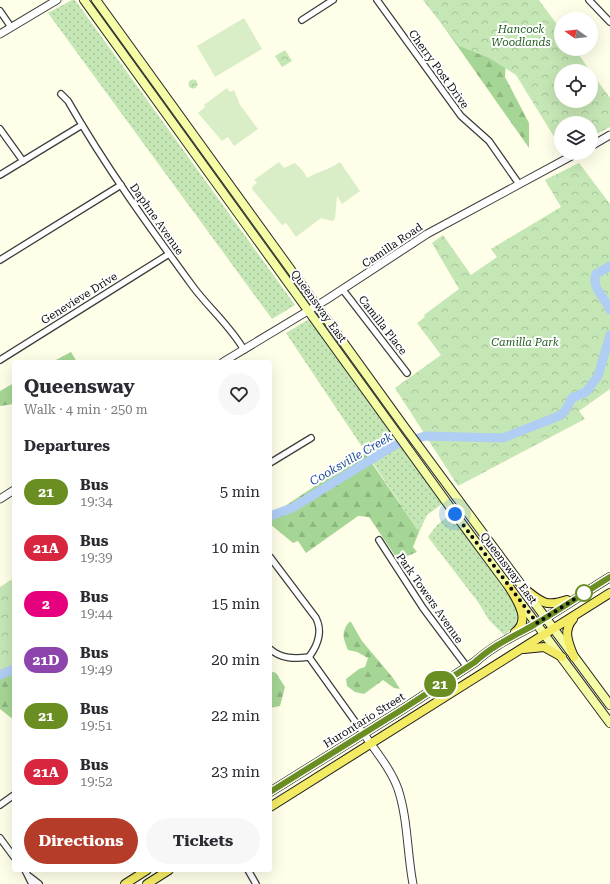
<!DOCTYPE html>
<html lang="en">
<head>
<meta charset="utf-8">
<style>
  :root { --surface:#fff; --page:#f7f7f7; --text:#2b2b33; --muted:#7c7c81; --accent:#b43c29 }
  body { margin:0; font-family:"Roboto Serif",serif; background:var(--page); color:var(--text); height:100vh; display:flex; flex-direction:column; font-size:15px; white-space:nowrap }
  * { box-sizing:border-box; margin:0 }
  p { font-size:13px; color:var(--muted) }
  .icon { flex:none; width:22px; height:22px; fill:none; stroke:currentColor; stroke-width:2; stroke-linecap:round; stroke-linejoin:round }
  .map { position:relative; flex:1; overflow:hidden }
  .panel { position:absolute; left:12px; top:360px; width:260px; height:512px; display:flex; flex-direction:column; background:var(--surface); border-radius:4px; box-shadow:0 4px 16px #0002 }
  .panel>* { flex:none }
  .badge { padding:0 8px; border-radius:13px; font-size:14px; line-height:26px }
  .needle { width:26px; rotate:284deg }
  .buttons { position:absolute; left:554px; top:12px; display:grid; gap:8px }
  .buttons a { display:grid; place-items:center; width:44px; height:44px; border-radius:50%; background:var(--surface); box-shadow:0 4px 16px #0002; font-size:20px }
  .you { position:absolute; width:20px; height:20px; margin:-10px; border:3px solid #fff; border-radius:50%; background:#1a73e8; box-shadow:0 0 0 6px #1a73e833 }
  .map>.badge { position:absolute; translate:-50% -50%; box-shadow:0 0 0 2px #fff }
  h2 { padding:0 12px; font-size:15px; line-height:36px }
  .round { display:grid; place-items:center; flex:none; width:42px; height:42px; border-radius:21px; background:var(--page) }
  .summary { display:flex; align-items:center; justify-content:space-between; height:68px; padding:0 12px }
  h1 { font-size:19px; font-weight:700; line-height:30px }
  .action { display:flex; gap:8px; margin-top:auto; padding:8px 12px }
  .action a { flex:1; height:46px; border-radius:24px; background:var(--accent); color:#fff; font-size:16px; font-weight:700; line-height:46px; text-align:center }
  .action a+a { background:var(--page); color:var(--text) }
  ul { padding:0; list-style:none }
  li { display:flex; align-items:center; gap:12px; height:56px; padding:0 12px }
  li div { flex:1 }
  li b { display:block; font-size:15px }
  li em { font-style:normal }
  li .badge { min-width:44px; font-weight:700; text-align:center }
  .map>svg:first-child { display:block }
</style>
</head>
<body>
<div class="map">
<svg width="610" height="884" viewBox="0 0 610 884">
  <defs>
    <pattern id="grass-dots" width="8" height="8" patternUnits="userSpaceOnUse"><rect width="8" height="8" fill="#c5e6b5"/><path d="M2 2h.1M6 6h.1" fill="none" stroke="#a8c49a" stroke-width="1.8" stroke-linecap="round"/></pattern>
    <pattern id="forest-firs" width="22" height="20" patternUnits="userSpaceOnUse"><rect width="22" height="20" fill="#a6d695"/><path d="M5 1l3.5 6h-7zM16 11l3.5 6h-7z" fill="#8eb67f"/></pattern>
    <pattern id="park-crowns" width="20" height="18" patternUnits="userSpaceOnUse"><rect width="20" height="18" fill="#c5e6b5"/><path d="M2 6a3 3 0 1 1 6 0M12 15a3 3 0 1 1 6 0" fill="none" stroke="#a8c49a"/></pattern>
  </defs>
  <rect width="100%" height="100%" fill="#fefee9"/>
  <g fill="url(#grass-dots)">
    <path d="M72,0H75L295,305L272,319L48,13Z"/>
    <path d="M311,318L445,502L427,515L419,532L286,333Z"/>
    <path d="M450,515L479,552L514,604C521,619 517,626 504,635L489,620L478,602L428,537L437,525Z"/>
  </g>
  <g fill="url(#forest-firs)">
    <path d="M425,0L507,32L505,77L529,123V148Z"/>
    <path d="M71,352L77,362H52Z"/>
    <path d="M14,383V404L0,406V391Z"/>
    <path d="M365,453L419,532L413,547L417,552L398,560L369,517L358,516L306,553L298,541L293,543L270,524L276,512Z"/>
    <path d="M349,622H351L362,641L393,678L400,689L394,688L383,680L364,694L355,692L347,686L346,679L359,669L365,667L368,658L357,652L348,650C343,637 341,633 349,622Z"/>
    <path d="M14,652V720L0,709V661Z"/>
    <path d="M270,671L276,673L285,687L280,706L270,708Z"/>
  </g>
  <g fill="url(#park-crowns)">
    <path d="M423,0H539L561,30V49H575L590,71H561V101H591V72L610,98V127L591,137V123H561V148L516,75L489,58L459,46Z"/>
    <path d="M285,50L292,61L282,67L275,56Z"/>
    <circle cx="193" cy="84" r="4.5"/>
    <path d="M579,163L610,204V389L579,411L585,419L458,486L395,388L441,355L417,323L425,317L424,315L459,289L432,243L443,235L471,275L497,257L491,249L561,207L545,180Z"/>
    <path d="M14,578V670L0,679V587Z"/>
  </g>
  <g fill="#d9eec6">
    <path d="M244,18L262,49L215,77L197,46Z"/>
    <path d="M227,88L230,92L234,90L240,105L258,129L234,146L228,137L222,141L198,113L205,107L204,105Z"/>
    <path d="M279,162L284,168L295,163L303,171L307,178C319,171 327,171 340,162L360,191L342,204L337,196L335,219L332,221L321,218L296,237L286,223L282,225L252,189L253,186L257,183L254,180Z"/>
  </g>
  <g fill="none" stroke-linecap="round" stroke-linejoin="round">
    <g stroke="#b0cdf3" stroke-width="9">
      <path d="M610,266L596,274C591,288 605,297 610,310"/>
      <path d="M270,516L292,508L395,445L425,436L503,438L559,416L565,411L572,398L586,392L598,376L610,335"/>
      <path d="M0,675L14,669"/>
    </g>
    <defs>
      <g id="minor">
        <path d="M377,0L461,116L489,141L519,184"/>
        <path d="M589,0L610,22"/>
        <path d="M0,11L11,27"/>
        <path d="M302,20L333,0"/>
        <path d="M61,94L68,101C105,166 150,228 194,288C210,309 231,327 244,350"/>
        <path d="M0,129L23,161"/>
        <path d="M0,175L82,125"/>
        <path d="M0,260L121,185"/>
        <path d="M343,290L407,373"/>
        <path d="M0,360L169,254"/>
        <path d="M270,463L311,438"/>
        <path d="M379,540L423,608L467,667"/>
        <path d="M270,557L316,618C323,632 318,645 309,657C295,659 281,659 270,649"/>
        <path d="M309,657L364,734"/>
        <path d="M0,805L14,795"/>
        <path d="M0,838L14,857"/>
        <path d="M25,870L32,884"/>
        <path d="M248,870L256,884"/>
        <path d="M30,877L39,884"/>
      </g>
      <g id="tertiary">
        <path d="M0,34L57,0"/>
        <path d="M591,146L610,135"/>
        <path d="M223,362L326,300L427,234L577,153"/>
        <path d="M0,499L14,490"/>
        <path d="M364,734C376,752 391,769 398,789C408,819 407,853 413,884"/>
      </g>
      <g id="secondary">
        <path d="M84,0L455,514L610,723"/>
        <path d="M96,0L403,425L610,705"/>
      </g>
      <g id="primary">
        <path d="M508,585C516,599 532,620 515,632"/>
        <path d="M526,590C542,603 547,607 567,600"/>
        <path d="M573,619C562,631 569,644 574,657"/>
        <path d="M524,649L544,647L562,657"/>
        <path d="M270,792L403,709L475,662C492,646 512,637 532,626C558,611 584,593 610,577"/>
        <path d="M270,807L610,593"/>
        <path d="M125,884L147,870"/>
        <path d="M147,884L169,870"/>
      </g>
    </defs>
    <use href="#minor" stroke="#3d3d3d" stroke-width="8"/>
    <use href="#tertiary" stroke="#3d3d3d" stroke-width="9"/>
    <use href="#secondary" stroke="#2c2c2c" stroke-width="10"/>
    <use href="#primary" stroke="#1b1b1b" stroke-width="10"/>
    <use href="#minor" stroke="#fff" stroke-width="5.5"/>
    <use href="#tertiary" stroke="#fff" stroke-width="7"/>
    <use href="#secondary" stroke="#f5fca6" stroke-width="8"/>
    <use href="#primary" stroke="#f3eb64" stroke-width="8"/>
  </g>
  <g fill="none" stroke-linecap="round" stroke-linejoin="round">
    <defs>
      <path id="line" d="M270,792L403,709L475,662C492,646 512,637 532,626C558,611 584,593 610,577"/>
    </defs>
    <use href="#line" stroke="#fff" stroke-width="9"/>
    <use href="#line" stroke="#6b8e23" stroke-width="6"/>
    <path stroke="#0a0a0a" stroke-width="4" stroke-dasharray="0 7.2" d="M455,514L537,623L584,593"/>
  </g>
  <circle fill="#fff" stroke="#6b8e23" stroke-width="2" cx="584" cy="593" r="8"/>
  <g text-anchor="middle" stroke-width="4" stroke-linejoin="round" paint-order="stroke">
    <g font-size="11" font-style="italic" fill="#205e1f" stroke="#fff">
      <text x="521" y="33">Hancock<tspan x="521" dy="13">Woodlands</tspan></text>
      <text x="525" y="346">Camilla Park</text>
    </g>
    <g font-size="11" fill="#0a0a0a" stroke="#fff">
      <text transform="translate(439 69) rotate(54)" y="4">Cherry Post Drive</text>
      <text transform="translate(157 219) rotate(55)" y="4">Daphne Avenue</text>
      <text transform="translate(392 245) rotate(-34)" y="4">Camilla Road</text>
      <text transform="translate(79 298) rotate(-32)" y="4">Genevieve Drive</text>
      <text transform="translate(319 306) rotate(54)" y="4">Queensway East</text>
      <text transform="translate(383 325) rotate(52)" y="4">Camilla Place</text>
      <text transform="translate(509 568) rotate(53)" y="4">Queensway East</text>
      <text transform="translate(430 598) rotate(55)" y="4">Park Towers Avenue</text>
      <text transform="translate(364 720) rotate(-32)" y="4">Hurontario Street</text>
    </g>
    <g font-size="12" font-style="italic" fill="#1a4996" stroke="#fff">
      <text transform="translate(351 459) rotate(-30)" y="4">Cooksville Creek</text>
    </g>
  </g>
</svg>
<div class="buttons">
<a><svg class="needle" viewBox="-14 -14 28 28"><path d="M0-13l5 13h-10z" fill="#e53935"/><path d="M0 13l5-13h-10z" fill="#7c7c81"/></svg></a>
<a><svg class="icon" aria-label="locate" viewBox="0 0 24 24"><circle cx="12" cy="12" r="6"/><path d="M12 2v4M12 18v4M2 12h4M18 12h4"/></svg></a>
<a><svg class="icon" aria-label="layers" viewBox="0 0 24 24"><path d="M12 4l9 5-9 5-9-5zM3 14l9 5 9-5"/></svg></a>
</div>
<div class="you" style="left:455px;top:514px"></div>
<b class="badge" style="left:440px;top:684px;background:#6b8e23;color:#fff">21</b>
<section class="panel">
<div class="summary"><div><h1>Queensway</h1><p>Walk · 4 min · 250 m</p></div><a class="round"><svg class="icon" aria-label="heart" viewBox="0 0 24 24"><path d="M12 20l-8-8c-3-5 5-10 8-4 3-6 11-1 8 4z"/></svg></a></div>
<h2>Departures</h2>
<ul>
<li><span class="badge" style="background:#6b8e23;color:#fff">21</span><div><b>Bus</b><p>19:34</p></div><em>5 min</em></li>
<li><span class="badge" style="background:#d7263d;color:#fff">21A</span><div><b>Bus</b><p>19:39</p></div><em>10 min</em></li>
<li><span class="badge" style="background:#e6007e;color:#fff">2</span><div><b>Bus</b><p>19:44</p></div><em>15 min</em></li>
<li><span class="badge" style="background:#8e44ad;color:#fff">21D</span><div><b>Bus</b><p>19:49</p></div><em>20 min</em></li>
<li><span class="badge" style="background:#6b8e23;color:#fff">21</span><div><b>Bus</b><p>19:51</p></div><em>22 min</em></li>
<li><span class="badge" style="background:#d7263d;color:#fff">21A</span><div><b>Bus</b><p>19:52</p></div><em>23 min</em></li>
</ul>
<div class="action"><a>Directions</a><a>Tickets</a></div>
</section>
</div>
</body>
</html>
